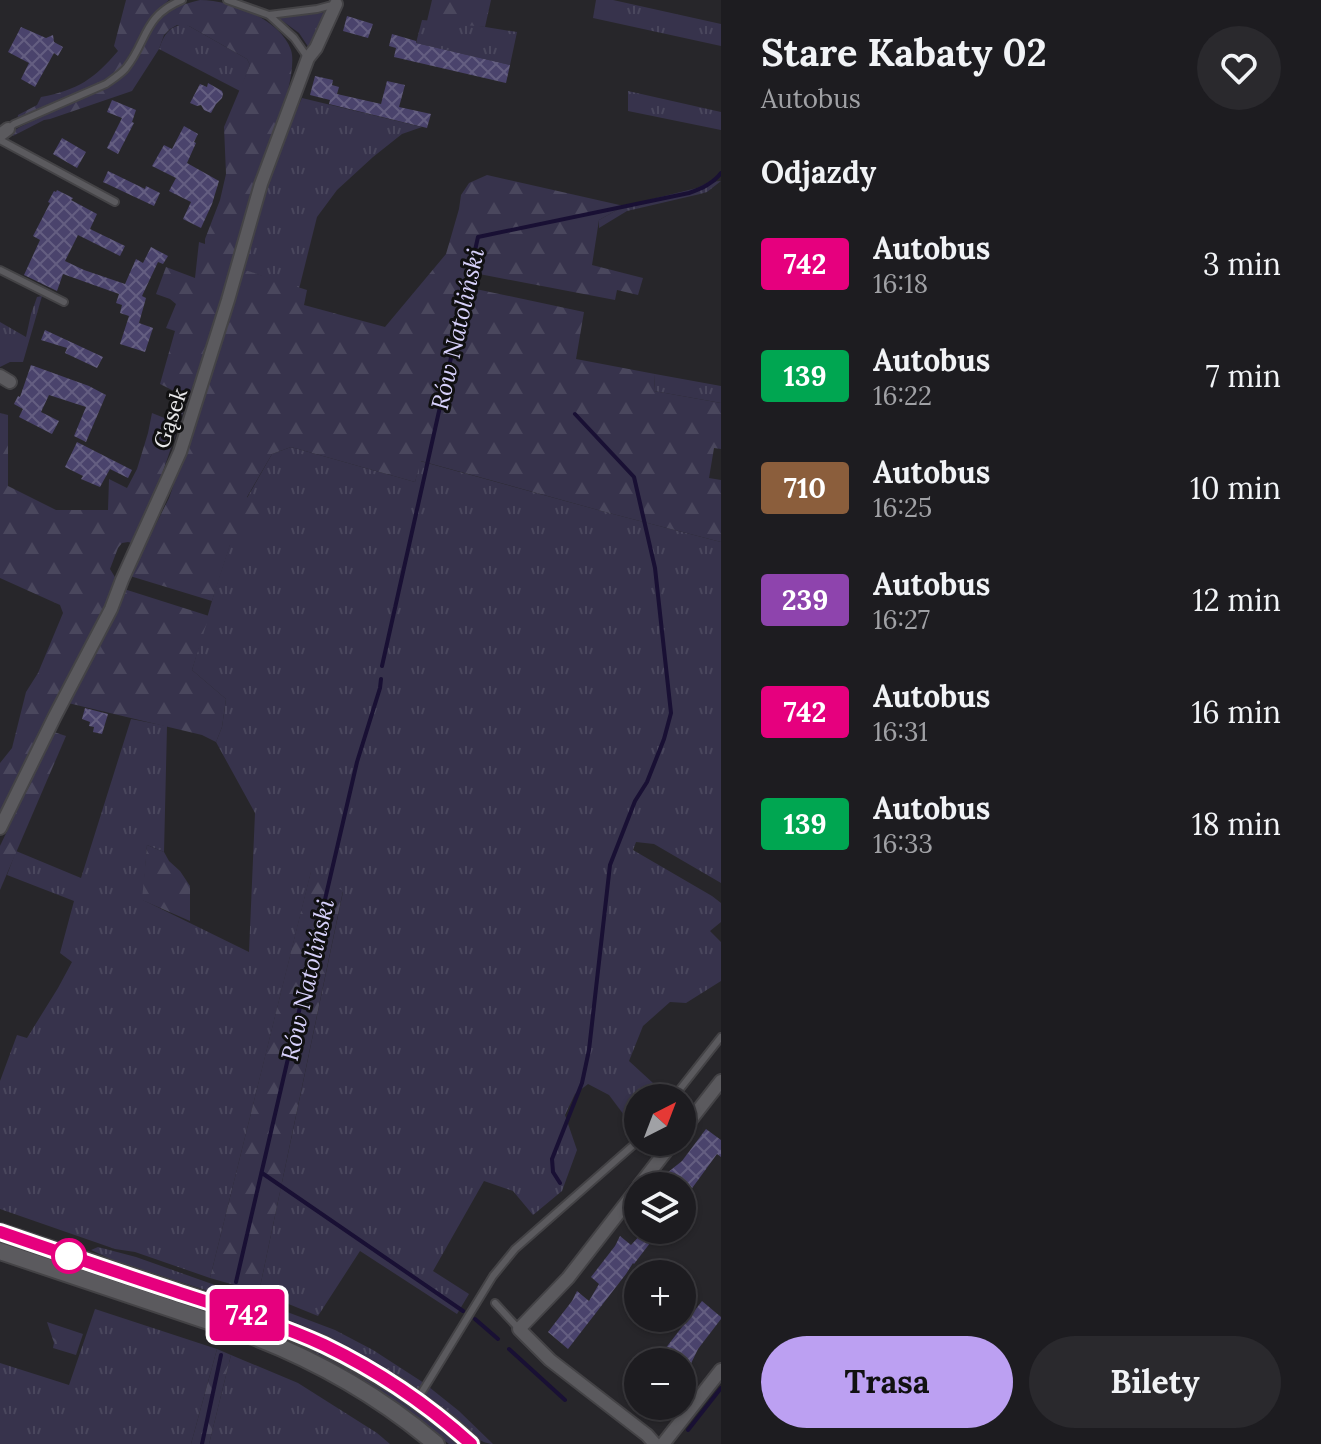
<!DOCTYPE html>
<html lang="pl">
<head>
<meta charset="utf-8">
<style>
  :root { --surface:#1d1c20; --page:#2a292d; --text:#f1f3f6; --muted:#a0a1a5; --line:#3b3a3e; --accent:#bca0f2 }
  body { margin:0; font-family:Lora,serif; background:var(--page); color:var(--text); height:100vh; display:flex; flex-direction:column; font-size:30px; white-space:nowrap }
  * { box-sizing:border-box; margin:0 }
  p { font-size:26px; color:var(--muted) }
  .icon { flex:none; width:44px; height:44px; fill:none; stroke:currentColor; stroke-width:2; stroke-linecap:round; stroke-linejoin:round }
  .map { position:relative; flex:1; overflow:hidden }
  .details { display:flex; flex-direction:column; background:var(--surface); width:600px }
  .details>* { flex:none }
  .badge { padding:0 16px; border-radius:6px; font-size:28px; line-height:52px }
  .needle { width:52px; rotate:42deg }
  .buttons { position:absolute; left:624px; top:1084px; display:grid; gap:16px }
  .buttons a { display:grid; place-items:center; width:72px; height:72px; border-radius:50%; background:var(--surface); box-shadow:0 2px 6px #0004,0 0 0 2px var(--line); font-size:40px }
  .map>.badge { position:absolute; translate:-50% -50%; box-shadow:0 0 0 4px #fff }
  h2 { padding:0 40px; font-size:30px; line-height:72px }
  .round { display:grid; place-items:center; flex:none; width:84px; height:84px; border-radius:42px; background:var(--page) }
  .overview { display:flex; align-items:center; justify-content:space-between; height:136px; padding:0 40px }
  h1 { font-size:38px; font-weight:800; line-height:60px }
  .primary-button { display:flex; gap:16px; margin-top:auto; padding:16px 40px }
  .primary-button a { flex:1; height:92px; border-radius:48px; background:var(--accent); color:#111; font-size:32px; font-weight:800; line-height:92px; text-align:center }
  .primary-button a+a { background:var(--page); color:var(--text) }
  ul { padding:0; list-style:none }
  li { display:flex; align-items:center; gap:24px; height:112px; padding:0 40px }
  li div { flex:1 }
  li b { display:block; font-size:30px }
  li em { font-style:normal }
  li .badge { min-width:88px; font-weight:700; text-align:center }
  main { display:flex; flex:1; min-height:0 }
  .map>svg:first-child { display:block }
</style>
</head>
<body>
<main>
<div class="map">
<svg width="721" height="1444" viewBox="0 0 721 1444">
  <defs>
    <pattern id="grass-tufts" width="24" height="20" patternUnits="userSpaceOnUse" patternTransform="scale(2)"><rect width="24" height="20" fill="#37334c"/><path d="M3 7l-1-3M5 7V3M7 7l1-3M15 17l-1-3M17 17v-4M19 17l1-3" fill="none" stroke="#4a475d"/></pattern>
    <pattern id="forest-firs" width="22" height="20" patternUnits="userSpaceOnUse" patternTransform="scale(2)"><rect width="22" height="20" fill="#37334c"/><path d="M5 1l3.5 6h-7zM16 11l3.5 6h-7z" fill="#4a475d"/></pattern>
    <pattern id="park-crowns" width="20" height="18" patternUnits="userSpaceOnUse" patternTransform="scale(2)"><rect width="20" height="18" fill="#37334c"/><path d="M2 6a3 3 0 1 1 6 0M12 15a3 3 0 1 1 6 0" fill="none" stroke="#4a475d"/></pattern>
    <pattern id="building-cross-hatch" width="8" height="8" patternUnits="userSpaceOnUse" patternTransform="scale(2)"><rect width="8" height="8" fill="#4a436c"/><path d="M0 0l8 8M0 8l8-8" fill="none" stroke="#645e81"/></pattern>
  </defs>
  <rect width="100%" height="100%" fill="#27262a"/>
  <g fill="url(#grass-tufts)">
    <path d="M596,0H613L721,24V46L593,18Z"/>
    <path d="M318,12L326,13L309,48L299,33L277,17Z"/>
    <path d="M422,20L461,23L517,32L510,65L416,43Z"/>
    <path d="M184,24L189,26L247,59L250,65L240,91L159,49C164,35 168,27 184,24Z"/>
    <path d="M628,91L721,112V130L628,111Z"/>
    <path d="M302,98L422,127L402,134L373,157L337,190L317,217L299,289L242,269C258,210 276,153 302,98Z"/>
    <path d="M721,181L707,192L700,194L627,211L599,228V220L624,206L697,188L709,182Z"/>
    <path d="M42,296L23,362H10L0,367V322L26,337L31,314L37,297Z"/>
    <path d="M655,374L721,386V403L654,391Z"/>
    <path d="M291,447L415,482L420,461L609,513L721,542V883L654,844L636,842L633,850L712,896L721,903V922L710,931L721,942V981L686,1003L670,1002L643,1026L629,1061L653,1083L647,1098H638V1127L636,1131L609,1095L588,1084L575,1094L565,1115L577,1150L562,1191L533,1215L513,1191L484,1181L433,1271L469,1294L457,1314L360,1251L318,1316L259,1292L343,892L311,872L210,1278L135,1252L115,1249L0,1209V1081L17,1035L27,1038L58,988L72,962L60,953L74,901L7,875L16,851L81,878L131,719L167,726L164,852L147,845L143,900L249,952L255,813L216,742L222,727L226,699L192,670L216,587L230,544L247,498L272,454Z"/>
    <path d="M0,1239L241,1321L319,1350L409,1402L461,1444H449L400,1406L367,1383L329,1362L287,1341L244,1324L0,1243Z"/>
    <path d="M98,1247L136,1257L229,1290L335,1330L373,1350L424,1383L459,1411L493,1444C484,1444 469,1435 466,1427C420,1389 372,1356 317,1332C257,1305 194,1287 132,1266L130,1268L91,1250Z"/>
    <path d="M95,1309L217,1349L191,1444H0V1363L69,1385Z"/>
    <path d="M231,1355L298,1383L377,1433L390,1444H209Z"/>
  </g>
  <g fill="url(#forest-firs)">
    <path d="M126,0H169L151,17L122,67L115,74L98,85L17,121L18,115L37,105L41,97C78,90 94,79 118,51L114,46Z"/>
    <path d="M200,0C231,0 280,19 291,50C300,78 260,176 250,207C239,242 229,278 218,312C208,347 194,381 182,416C169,454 156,492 142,530L136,544L128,542L122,543L118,548L110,569L118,582L102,621L0,817V763L12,748L26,692L38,673L63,613L60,605L0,578V413L8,415V486L56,510H108L109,479L127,488L137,469L148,433L152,413L167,419L178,393L160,384L175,331L166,328L176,304L170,299L156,294L166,267L195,278L199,242L205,244V239L220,200L226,174L224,127L250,65L247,59L189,26L177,25L170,29L164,35L159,49L132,91L50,119L44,120L13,136L11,133C18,127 25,125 32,121C61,105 94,96 121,78C130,72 134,62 138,53C155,18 162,9 200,0Z"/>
    <path d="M432,0H491L485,27L427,21Z"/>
    <path d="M487,175L624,206L599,220L592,265L643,278L638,295L617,290L615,300L474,273L471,288L584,312L576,359L655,374L654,391L721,403V449L714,448L709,478L721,480V542L609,513L421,461L415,482L291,447L272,454L247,497L265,514L253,540L230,545L212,601L130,576L169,498L196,421L242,269L307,290L304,305L385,327L446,254L459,209L461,195L469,183Z"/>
    <path d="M124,589L209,616L192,670L226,699L222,727L216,742L202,735L68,703Z"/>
    <path d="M54,732L66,736L0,890V846Z"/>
    <path d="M147,845L164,852L169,861L180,871L190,886V921L142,900Z"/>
    <path d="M311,871L343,891L259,1292L210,1278Z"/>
    <path d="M217,1349L231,1355L209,1444H191Z"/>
  </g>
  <path fill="url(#park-crowns)" d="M47,1322L83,1334L76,1355L53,1348L54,1343Z"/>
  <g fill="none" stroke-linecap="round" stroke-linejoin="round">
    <g stroke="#191034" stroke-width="4">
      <path d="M382,666L478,237L689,193C701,189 713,184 721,173"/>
      <path d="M262,1173L463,1311"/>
      <path d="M560,1183L553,1172L552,1159L582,1083L589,1050L610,865L635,801L647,782L664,739L671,713L655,568L634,477L575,414"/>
      <path d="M236,1282L357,762L380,688L381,679"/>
      <path d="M475,1319L498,1339"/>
      <path d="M509,1349L565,1400"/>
      <path d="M688,1430L721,1388"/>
      <path d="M202,1444L221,1355"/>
    </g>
  </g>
  <g fill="url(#building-cross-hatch)">
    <path d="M347,16L373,24L368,38L343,31Z"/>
    <path d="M21,27L46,38L53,35L54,42L63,47L58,56L54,53L35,87L21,79L29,63L8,52Z"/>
    <path d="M392,34L416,41V43L510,65L506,83L394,57L396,48L389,46Z"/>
    <path d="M315,76L333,80L332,85L339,87L337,94L381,104L387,81L405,85L399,107L431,114L427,128L329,104L330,100L310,95Z"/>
    <path d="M208,83L222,91L223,94L222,98L216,104L211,113L204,110L201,105L197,106L190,103L200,84L207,87Z"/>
    <path d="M112,100L136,110L132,122L134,123L118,154L107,148L122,118L107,112Z"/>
    <path d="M184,126L198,134L194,142L196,143L187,163L219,181L212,204L201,228L183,219L191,202L169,191L176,178L152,166L164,145L172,149Z"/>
    <path d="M62,138L86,152L77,168L53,154Z"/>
    <path d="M108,171L145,189L146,186L160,193L154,206L103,182Z"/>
    <path d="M57,190L73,198L71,200L97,214L90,229L125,246L120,256L78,235L65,261L84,270L125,284L136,259L143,263L151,247L168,256L163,264L158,262L142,296L146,298L139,323L153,328L145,352L120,344L129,316L120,313L122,305L116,303L119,294L63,274L57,291L24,275L40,240L33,236L50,203L48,202L54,191L56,192Z"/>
    <path d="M45,330L103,357L97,368L65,353L67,348L41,340Z"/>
    <path d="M31,365L89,386L106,395L86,442L74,436L86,407L49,395L41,412L59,421L52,434L19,417L23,409L14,404L18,396L20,397Z"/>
    <path d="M77,442L132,470L128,478L110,469L100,487L81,479L83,476L65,467Z"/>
    <path d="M85,708L108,714L102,734L93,732L94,727L89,726L90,722L82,719Z"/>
    <path d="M706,1129L721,1140V1157L717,1154L682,1202V1186H661L667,1173L682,1161Z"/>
    <path d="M645,1230H660L634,1264L633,1263L626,1274L568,1349L548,1332L572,1301L577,1291L589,1301L599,1284L591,1277L615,1246L620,1236L631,1245Z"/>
    <path d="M702,1301L721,1317V1319L698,1349L682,1382V1362H655Z"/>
  </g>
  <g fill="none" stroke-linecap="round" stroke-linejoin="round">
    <defs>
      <g id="service">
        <path d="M227,0L269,15L294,38L308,58"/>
        <path d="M269,15L317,9L336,4"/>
        <path d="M8,129L14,124L106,84C113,79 121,74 126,68C148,40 143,16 182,0"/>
        <path d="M0,140L115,202"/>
        <path d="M0,270L64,302"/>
        <path d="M673,1098L721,1037"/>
        <path d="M495,1303L519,1329"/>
        <path d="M417,1400L493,1276L515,1249L638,1141"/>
      </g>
      <g id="minor">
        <path d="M0,135L8,129"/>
        <path d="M0,376L10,382"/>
        <path d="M0,828L55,716L111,609L122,580L180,452L228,300L261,184L308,58L316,48L336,4"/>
        <path d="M682,1131L721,1081"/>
        <path d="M639,1186L673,1142"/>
        <path d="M638,1188L568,1278L519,1329L550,1360L647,1435L655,1444"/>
        <path d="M663,1444L721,1370"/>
      </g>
      <g id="tertiary">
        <path d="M0,1232L256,1318L324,1345L400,1388L450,1425L471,1444"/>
        <path d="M0,1251L253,1336C320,1362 381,1397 436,1444"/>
      </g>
    </defs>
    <use href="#service" stroke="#444346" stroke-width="10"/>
    <use href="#minor" stroke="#444346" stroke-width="16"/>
    <use href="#tertiary" stroke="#444346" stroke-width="20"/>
    <use href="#service" stroke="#5b5a5e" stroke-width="6"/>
    <use href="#minor" stroke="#5b5a5e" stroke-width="12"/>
    <use href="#tertiary" stroke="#5b5a5e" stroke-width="16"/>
  </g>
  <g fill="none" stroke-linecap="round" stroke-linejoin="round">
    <defs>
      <path id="line" d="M0,1232C58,1252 116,1272 174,1291C225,1308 276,1323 324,1345C378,1371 427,1404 471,1444"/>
    </defs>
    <use href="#line" stroke="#fff" stroke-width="18"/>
    <use href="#line" stroke="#e6007e" stroke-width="12"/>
  </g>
  <circle fill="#fff" stroke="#e6007e" stroke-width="4" cx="69" cy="1256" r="16"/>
  <g text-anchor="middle" stroke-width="6" stroke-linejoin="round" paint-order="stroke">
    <g font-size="22" fill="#e9e9eb" stroke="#101011">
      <text transform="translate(170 418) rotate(-71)" y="8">Gąsek</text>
    </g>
    <g font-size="24" font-style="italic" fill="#d7d1fb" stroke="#101011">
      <text transform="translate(458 329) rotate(-77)" y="8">Rów Natoliński</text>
      <text transform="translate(308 980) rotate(-77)" y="8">Rów Natoliński</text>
    </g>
  </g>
</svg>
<div class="buttons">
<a><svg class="needle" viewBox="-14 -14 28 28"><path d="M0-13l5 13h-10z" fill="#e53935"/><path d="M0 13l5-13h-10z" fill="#a0a1a5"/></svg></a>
<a><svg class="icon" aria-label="layers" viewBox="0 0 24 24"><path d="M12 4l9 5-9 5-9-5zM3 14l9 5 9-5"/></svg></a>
<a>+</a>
<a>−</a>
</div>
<b class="badge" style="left:247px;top:1315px;background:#e6007e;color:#fff">742</b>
</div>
<section class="details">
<div class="overview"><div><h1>Stare Kabaty 02</h1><p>Autobus</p></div><a class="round"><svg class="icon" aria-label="heart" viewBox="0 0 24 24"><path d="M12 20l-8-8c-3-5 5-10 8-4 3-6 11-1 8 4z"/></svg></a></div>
<h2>Odjazdy</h2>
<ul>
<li><span class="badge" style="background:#e6007e;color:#fff">742</span><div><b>Autobus</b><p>16:18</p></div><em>3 min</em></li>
<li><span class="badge" style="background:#00a651;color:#fff">139</span><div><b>Autobus</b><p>16:22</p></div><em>7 min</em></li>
<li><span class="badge" style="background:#8b5e3c;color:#fff">710</span><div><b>Autobus</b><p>16:25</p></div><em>10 min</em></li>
<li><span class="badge" style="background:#8e44ad;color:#fff">239</span><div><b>Autobus</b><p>16:27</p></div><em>12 min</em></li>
<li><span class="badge" style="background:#e6007e;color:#fff">742</span><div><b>Autobus</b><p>16:31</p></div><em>16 min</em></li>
<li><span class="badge" style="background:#00a651;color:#fff">139</span><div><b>Autobus</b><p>16:33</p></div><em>18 min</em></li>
</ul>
<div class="primary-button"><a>Trasa</a><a>Bilety</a></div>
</section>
</main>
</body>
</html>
